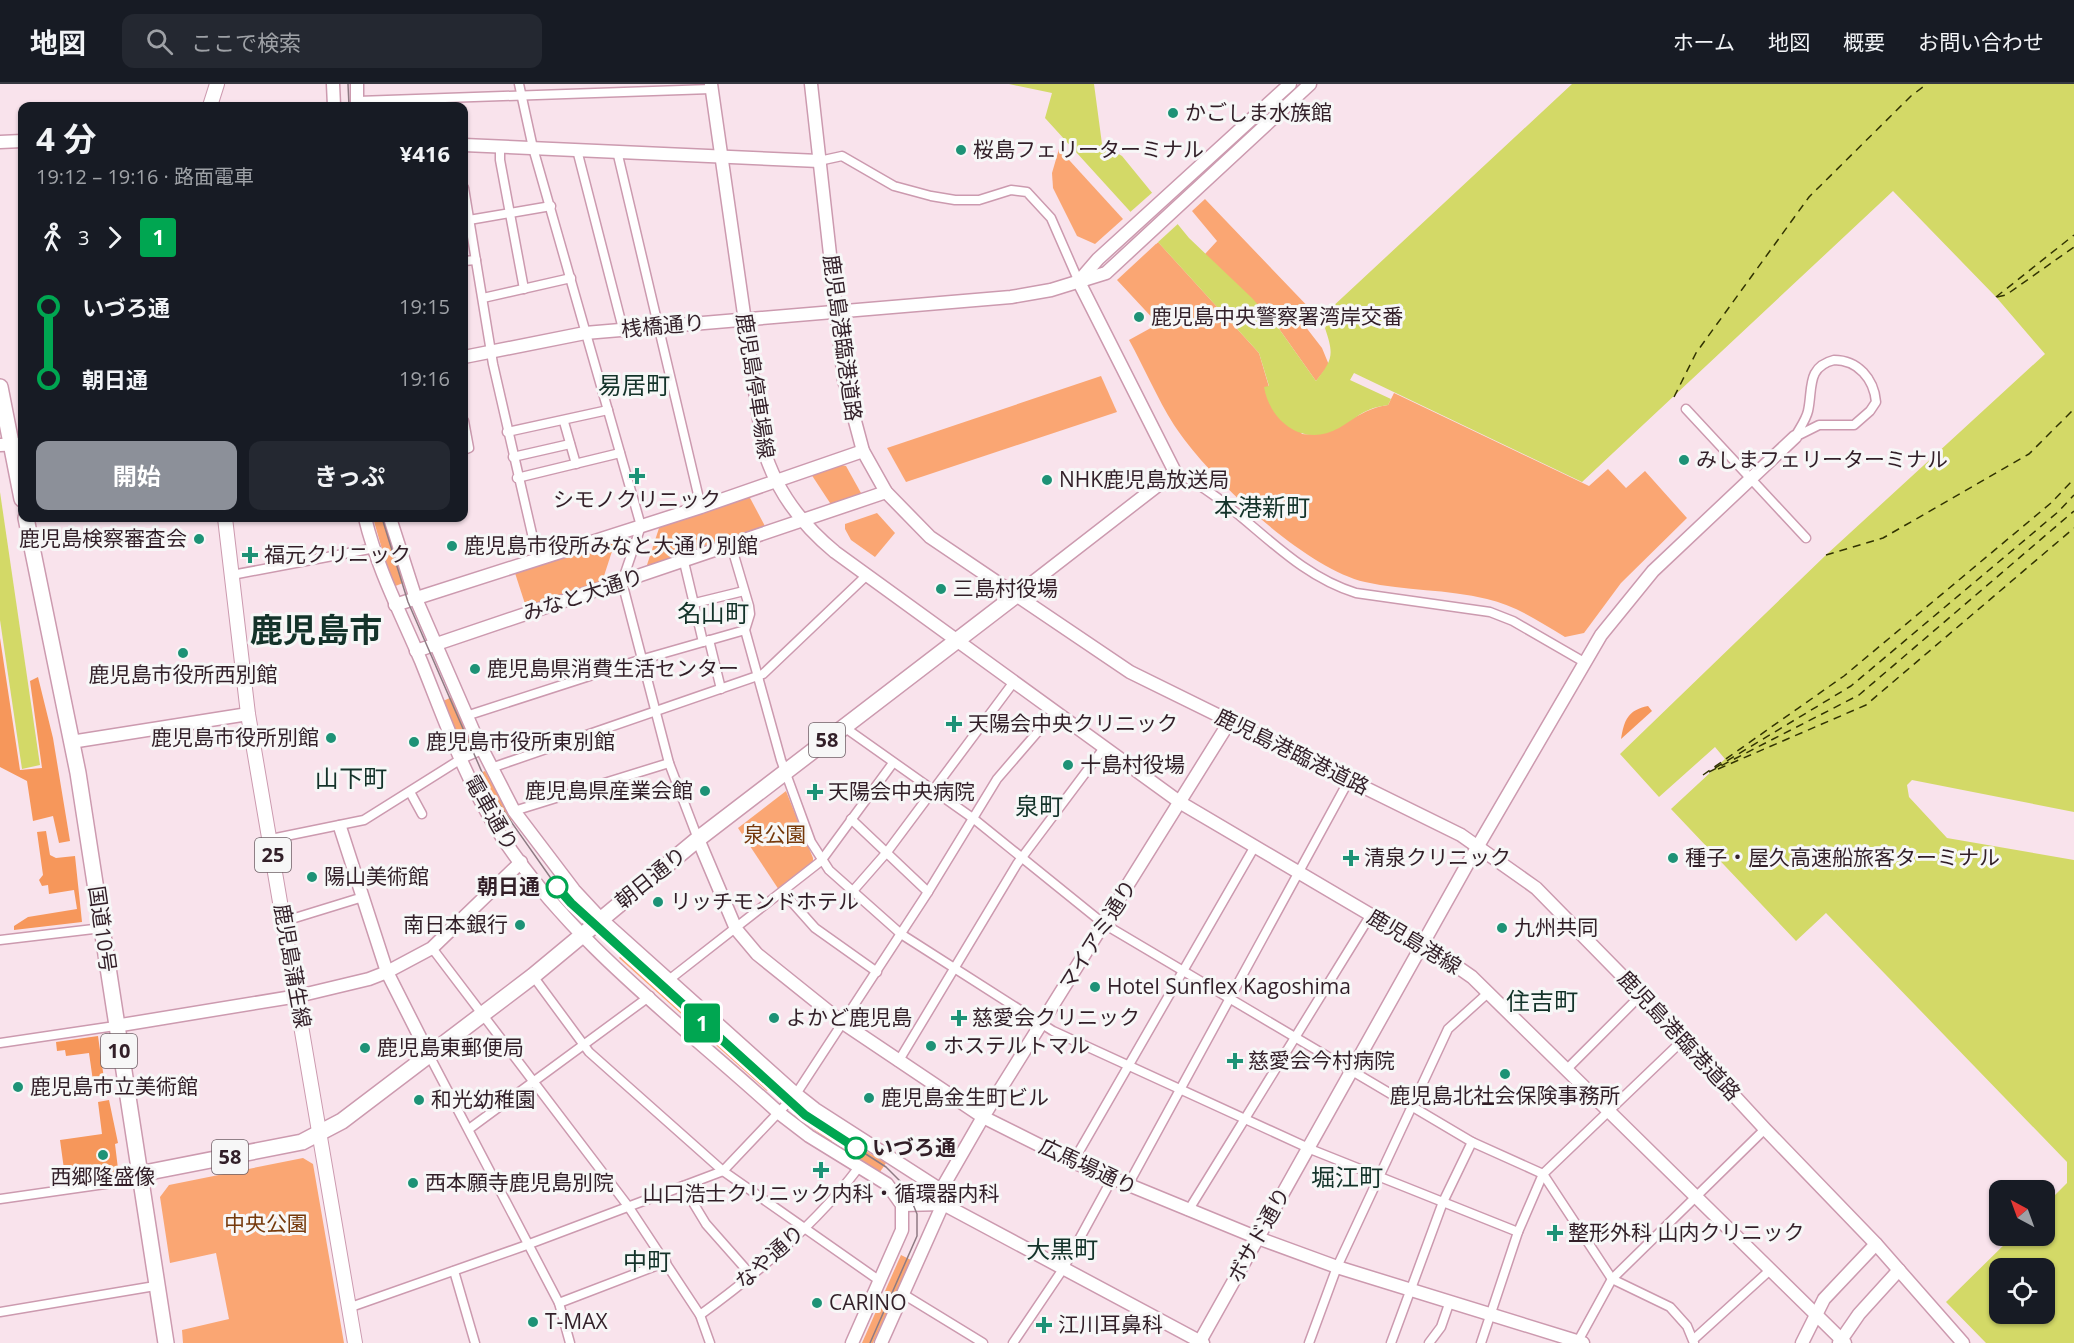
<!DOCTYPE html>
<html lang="ja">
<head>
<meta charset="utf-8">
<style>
  :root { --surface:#171b24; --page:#242831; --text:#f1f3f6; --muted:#9ea1a6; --line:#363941; --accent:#8c9099 }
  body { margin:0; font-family:"Open Sans","Noto Sans JP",sans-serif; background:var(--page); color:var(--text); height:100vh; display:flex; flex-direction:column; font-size:22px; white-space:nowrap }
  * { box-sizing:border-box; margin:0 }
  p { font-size:20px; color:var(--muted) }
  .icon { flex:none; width:33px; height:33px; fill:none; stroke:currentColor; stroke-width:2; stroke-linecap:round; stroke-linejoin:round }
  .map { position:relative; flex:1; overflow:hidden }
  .sheet { position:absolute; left:18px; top:18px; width:450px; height:420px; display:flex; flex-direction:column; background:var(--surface); border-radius:12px; box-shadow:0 2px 4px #0004 }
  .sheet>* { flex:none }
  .badge { padding:0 12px; border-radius:4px; font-size:21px; line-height:39px }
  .needle { width:39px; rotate:319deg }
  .tools { position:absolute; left:1989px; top:1096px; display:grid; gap:12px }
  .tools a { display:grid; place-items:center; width:66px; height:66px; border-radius:12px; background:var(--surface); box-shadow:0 2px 4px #0004; font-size:30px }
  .map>.badge { position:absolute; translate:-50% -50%; box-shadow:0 0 0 3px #fff }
  .legs { display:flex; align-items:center; gap:9px; height:66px; padding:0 18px; font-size:20px }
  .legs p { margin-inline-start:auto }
  .head { display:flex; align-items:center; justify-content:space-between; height:102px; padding:0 18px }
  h1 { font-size:33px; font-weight:700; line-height:45px }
  .action { display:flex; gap:12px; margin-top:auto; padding:12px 18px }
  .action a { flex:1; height:69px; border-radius:12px; background:var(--accent); color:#fff; font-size:24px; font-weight:700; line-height:69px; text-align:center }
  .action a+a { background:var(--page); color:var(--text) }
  ul { padding:0 18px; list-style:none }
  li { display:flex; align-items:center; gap:21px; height:72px; font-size:22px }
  li i { display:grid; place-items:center; width:9px; height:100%; margin:0 8px; background:currentColor }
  li i::after { content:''; width:15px; height:15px; margin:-8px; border:4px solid; border-radius:50%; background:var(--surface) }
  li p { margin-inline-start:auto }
  li:first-child i { background:linear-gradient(#0000 50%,currentColor 0) }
  li:last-child i { background:linear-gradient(currentColor 50%,#0000 0) }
  header { display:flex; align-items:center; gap:36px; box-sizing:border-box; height:84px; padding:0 30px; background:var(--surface); border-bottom:2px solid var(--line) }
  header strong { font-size:28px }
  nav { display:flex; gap:33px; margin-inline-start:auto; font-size:21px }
  .search { width:420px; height:54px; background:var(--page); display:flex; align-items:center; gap:15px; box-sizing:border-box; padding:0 21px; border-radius:12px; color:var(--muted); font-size:22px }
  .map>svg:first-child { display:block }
</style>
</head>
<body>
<header>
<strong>地図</strong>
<div class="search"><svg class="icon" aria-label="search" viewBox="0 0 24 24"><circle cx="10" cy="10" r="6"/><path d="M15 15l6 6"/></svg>ここで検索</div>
<nav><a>ホーム</a><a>地図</a><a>概要</a><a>お問い合わせ</a></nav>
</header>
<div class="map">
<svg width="2074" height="1259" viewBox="0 0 2074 1259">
  <rect width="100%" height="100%" fill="#f9e3ec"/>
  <g fill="#faa673">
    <path d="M1059,65L1123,135L1095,160L1077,152L1053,104L1052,89Z"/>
    <path d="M1205,115L1316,231L1305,242L1322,264L1329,281L1316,297L1277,242L1205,170L1217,157L1192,127Z"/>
    <path d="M1158,158L1259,269L1269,303L1302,350C1339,353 1353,326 1388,321L1394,309L1589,402L1608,385L1626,404L1645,387L1687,434L1621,499L1584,549L1565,553C1540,538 1515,521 1487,515C1447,505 1405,507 1365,498C1303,483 1208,393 1174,341C1157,314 1144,283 1129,256L1158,240L1117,196Z"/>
    <path d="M1101,292L1117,328L906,398L887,364Z"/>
    <path d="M841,381L846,382L861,409L860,412L832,422L811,390Z"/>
    <path d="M749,412L766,444L646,484L660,441Z"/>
    <path d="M877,429L895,449L875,473L851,456L845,445V440Z"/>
    <path d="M373,434H384L403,499L393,503Z"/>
    <path d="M616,455L602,498L526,523L515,489Z"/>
    <path d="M452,613L473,660L464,664L443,617Z"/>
    <path d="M485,687L512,736L503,742L476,691Z"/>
    <path d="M786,707L813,774V779L779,806L738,744Z"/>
    <path d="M626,866L774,999L767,1007L619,874Z"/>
    <path d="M800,1023L837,1049L831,1058L794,1031Z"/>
    <path d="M846,1055L886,1079L880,1088L840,1064Z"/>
    <path d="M303,1074L313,1080L344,1259H183L182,1246L229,1235L216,1169L170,1179L160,1113L169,1101Z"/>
    <path d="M901,1171L911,1176L873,1259H862Z"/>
  </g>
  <g fill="#f6975b">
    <path d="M0,554L20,686L42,684L30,597L38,593L53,654L70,757L59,759L53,732L33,737L27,697L0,683Z"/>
    <path d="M1648,622L1652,627L1621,655C1624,636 1628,626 1648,622Z"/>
    <path d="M46,747L50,771L56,774L75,772L82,838L14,846V842L28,833L77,825L74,806L49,810L48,801L42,802L39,796L43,791L37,748Z"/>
    <path d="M98,952L105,1002L94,1004L89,969L66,972L65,966L57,967L56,958Z"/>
    <path d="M109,1016L118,1059L115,1060L119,1093L66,1100L60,1056L102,1050L98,1018Z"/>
  </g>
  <g fill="#d3d967" fill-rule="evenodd">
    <path d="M1009,0H1094L1102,60L1122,72L1189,154L1252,214L1277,242L1316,297C1333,275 1334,271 1325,244L1331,235L1329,226L1572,0H2074V728L1912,696L1907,701L1909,713L1947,754L2074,776V1259H1986L1946,1218L2013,1152H2044L2045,1121L2067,1099V1078L1826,829L1796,857L1671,725L1725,675L1715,663L1659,713L1620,670L1826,471L2045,270L1996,213L1893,107L1582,398L1354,289L1350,296L1391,315L1388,321C1364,324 1358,333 1339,344C1304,364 1270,338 1264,303L1269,302L1259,269L1045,34L1052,9ZM2000,1185H2044V1230H2000Z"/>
    <path d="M0,408L40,681L22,685L0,536Z"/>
  </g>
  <path fill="#f9e3ec" d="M1154,107L1180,138L1156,160L1128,130Z"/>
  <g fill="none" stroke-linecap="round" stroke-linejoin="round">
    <g stroke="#323302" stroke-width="1.5" stroke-dasharray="8 6" stroke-linecap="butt">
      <path d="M1996,213L2074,151"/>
      <path d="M1997,213L2006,211L2074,163"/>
      <path d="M1674,313L1696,269L1809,113L1911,12L1927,0"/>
      <path d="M1826,471L1883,454L2029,370L2074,325"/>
      <path d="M1715,684L1851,602L2058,428L2074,411"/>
      <path d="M1718,685L1866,621L2074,444"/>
      <path d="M1709,688L1859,611L2074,427"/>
      <path d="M1703,691L1844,592L2051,419L2074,395"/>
    </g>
    <defs>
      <g id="street">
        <path d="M519,0L533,64L641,442L622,498L669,679L698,755"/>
        <path d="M358,17L711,5"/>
        <path d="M500,62V76L524,205"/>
        <path d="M577,66L623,245"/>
        <path d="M617,67L701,423"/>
        <path d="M819,77L842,72L894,102L931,112L955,116H979L1011,106L1027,108L1051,134L1079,198"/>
        <path d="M464,104L493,280L538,476"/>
        <path d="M469,136L551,122"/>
        <path d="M464,177L476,176"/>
        <path d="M483,214L571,194"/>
        <path d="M1834,276C1858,276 1874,295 1876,318L1870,327L1854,341H1819L1795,353C1799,345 1806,336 1808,327C1813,305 1806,283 1834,276Z"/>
        <path d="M1686,325L1806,454"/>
        <path d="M464,337L469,364L464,366"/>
        <path d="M564,338L576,380"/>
        <path d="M507,348L608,326"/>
        <path d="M513,373L570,360"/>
        <path d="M1175,388C1242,419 1284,487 1356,509L1490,528L1513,537L1584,578"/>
        <path d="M517,394L620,369"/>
        <path d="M731,461L749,522L750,530L745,546L781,676L811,758L829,786L901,850L1053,947L1315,1067L1518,1148"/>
        <path d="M684,478L703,558"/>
        <path d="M232,491L375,464"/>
        <path d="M695,519L744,507"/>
        <path d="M709,556L721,605"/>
        <path d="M466,632L633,578L745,546"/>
        <path d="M844,643L974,735L1104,840L1472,1058L1543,1090L1612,1195L1670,1223L1687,1242L1694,1259"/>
        <path d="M491,684L763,590L867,491"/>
        <path d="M410,708L422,730"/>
        <path d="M514,727L669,679"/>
        <path d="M851,735L928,808"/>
        <path d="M271,755L364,736L461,675L482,666"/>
        <path d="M783,808L815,844L877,888"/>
        <path d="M852,808L887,768L1013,599"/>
        <path d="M285,837L363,813"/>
        <path d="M0,856L102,844"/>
        <path d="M432,864L628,1122L700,1231L710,1259"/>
        <path d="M533,892L589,968L723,1087L880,1197"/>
        <path d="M670,895L821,777L893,679"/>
        <path d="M0,959L115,942"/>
        <path d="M429,971L559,1219L570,1259"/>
        <path d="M898,978L1017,780L1104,664"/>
        <path d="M1566,986L1641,911"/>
        <path d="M469,1045L650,912"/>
        <path d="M1073,1078L1255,762"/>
        <path d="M1128,1101L1349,696"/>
        <path d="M683,1102L706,1140L751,1191"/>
        <path d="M0,1115L126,1097L139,1090"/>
        <path d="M1188,1127L1370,832"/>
        <path d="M454,1187L475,1259"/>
        <path d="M903,1210L983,1259"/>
        <path d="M559,1219L666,1178"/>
        <path d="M348,1224L524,1162L723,1087L796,1010L928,808L997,695L1054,629"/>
        <path d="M0,1228L155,1202"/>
        <path d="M700,1231C755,1191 818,1138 859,1083"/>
        <path d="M1694,1255L1769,1187"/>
        <path d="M1013,1259L1063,1185L1112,1095"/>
        <path d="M1309,1259L1337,1183L1448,945L1489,908"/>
        <path d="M1391,1259L1443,1118L1472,1058"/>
        <path d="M1429,1259L1441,1243L1450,1217"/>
        <path d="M1481,1259L1518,1148L1543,1090L1683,956"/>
        <path d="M1577,1259L1612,1195L1765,1045"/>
      </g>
      <g id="secondary">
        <path d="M333,0L334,22"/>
        <path d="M357,0V22"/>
        <path d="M711,0L763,363C775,405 801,440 835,468L1181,719L1449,877L1472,893L1845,1259"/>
        <path d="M811,0L844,296L863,367L886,408L930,453L1130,588L1461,751L1536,804L1641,911L1765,1045L1876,1160L1963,1259"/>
        <path d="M0,58L22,57"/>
        <path d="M464,61L819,77"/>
        <path d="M1079,197L1098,175L1290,0"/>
        <path d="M464,273L585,249L1011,213L1051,206L1106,189L1310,0"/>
        <path d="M0,361L22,360"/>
        <path d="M365,434C377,484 401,530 421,577C444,634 465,695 498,747C570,859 682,940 779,1029L809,1052L887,1100L902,1121V1146L852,1259"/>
        <path d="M390,434L416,515L476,653L514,727L574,806L601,835L796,1010L815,1025L941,1106"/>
        <path d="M1015,512L1175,388L1079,198"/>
        <path d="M395,521L701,423L863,367"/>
        <path d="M416,567L886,408"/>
        <path d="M71,658L248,630"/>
        <path d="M340,743L387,888L429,971"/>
        <path d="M698,755L736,845L757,870L843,939L983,1033L1073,1078L1258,1154L1337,1183L1583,1259"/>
        <path d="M115,942L298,912L369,895L387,888L432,864L521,778"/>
        <path d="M941,1106L983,1033L1230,637"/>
        <path d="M909,1118L941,1106"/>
        <path d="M902,1121L943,1120L1203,1259"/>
        <path d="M881,1259L943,1120L942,1116"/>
        <path d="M1199,1259L1468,779L1601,551L1653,487L1795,353"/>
        <path d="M1802,1259L1824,1215L1876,1160"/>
        <path d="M1839,1259L1859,1230L1899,1186"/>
      </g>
      <g id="primary">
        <path d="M210,22L217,0"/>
        <path d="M225,434L248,630L355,1259"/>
      </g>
      <g id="highway">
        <path d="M0,303L22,415"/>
        <path d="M26,434L78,689L166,1259"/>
        <path d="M139,1090L302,1058L342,1037L533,892L698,755L1015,512"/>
      </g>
    </defs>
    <use href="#street" stroke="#cc9aaf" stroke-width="11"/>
    <use href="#secondary" stroke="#cc9aaf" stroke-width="15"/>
    <use href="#primary" stroke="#cc9aaf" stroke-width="16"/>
    <use href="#highway" stroke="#cc9aaf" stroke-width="18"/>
    <use href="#street" stroke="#fff" stroke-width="8"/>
    <use href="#secondary" stroke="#fff" stroke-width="12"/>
    <use href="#primary" stroke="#fff" stroke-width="14"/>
    <use href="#highway" stroke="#fff" stroke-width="15"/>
    <g stroke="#8e7a83" stroke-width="1.5">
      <path d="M348,0L349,22"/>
      <path d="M382,434L408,518L491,709L562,810L805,1031L886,1083L906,1103L917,1130V1152L870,1259"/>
    </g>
  </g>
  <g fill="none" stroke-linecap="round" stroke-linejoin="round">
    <defs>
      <path id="line-1" d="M557,803L571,819L805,1031L856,1064"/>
    </defs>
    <use href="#line-1" stroke="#fff" stroke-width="14"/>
    <use href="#line-1" stroke="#00a651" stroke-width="9"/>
  </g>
  <g fill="#1d9276" stroke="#f7f7f7" stroke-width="2">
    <circle cx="1173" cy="29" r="6"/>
    <circle cx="961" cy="66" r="6"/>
    <circle cx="1139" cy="233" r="6"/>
    <circle cx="1684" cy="376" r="6"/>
    <path d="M634 383h6v6h6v6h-6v6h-6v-6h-6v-6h6z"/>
    <circle cx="1047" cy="396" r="6"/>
    <circle cx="199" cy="455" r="6"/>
    <circle cx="452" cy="462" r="6"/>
    <path d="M247 462h6v6h6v6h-6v6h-6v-6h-6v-6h6z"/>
    <circle cx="941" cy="505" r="6"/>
    <circle cx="183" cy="569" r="6"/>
    <circle cx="475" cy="585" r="6"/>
    <path d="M951 631h6v6h6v6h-6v6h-6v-6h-6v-6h6z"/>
    <circle cx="331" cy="654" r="6"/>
    <circle cx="414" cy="658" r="6"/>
    <circle cx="1068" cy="681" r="6"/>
    <circle cx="705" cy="707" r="6"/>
    <path d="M812 699h6v6h6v6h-6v6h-6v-6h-6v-6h6z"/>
    <path d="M1348 765h6v6h6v6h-6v6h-6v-6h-6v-6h6z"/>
    <circle cx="1673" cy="774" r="6"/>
    <circle cx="312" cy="793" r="6"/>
    <circle cx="658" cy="818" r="6"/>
    <circle cx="520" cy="841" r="6"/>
    <circle cx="1502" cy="844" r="6"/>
    <circle cx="1095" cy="903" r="6"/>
    <circle cx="774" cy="934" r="6"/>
    <path d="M956 925h6v6h6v6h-6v6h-6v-6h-6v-6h6z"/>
    <circle cx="931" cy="962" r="6"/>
    <circle cx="365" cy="964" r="6"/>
    <path d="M1232 968h6v6h6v6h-6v6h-6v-6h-6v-6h6z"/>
    <circle cx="1505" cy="990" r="6"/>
    <circle cx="18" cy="1003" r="6"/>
    <circle cx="869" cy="1014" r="6"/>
    <circle cx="419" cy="1016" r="6"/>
    <circle cx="103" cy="1071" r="6"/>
    <path d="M818 1077h6v6h6v6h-6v6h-6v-6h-6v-6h6z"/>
    <circle cx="413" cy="1099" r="6"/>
    <path d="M1552 1140h6v6h6v6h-6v6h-6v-6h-6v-6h6z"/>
    <circle cx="817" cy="1219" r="6"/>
    <circle cx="533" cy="1238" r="6"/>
    <path d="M1041 1232h6v6h6v6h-6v6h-6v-6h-6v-6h6z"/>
  </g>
  <g fill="#fff" stroke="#00a651" stroke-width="3">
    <circle cx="557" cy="803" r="10"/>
    <circle cx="856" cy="1064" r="10"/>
  </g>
  <g text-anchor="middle" stroke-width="6" stroke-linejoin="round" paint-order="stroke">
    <g fill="#f7f7f7" stroke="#6d6066" stroke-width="1.5">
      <rect x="809" y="639" width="36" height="34" rx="4.5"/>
      <rect x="255" y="754" width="36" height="34" rx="4.5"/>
      <rect x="101" y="950" width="36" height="34" rx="4.5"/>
      <rect x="212" y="1056" width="36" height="34" rx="4.5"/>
    </g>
    <g font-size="20" font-weight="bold" fill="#321f28">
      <text x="827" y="663">58</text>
      <text x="273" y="778">25</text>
      <text x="119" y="974">10</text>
      <text x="230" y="1080">58</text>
    </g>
    <g font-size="21" fill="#321f28" stroke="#f7f7f7" text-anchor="start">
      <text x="1185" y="36">かごしま水族館</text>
      <text x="973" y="73">桜島フェリーターミナル</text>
      <text x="1151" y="240">鹿児島中央警察署湾岸交番</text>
      <text x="1696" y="383">みしまフェリーターミナル</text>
      <text x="1059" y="403">NHK鹿児島放送局</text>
      <text x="637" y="423" text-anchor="middle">シモノクリニック</text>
      <text x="187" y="462" text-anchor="end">鹿児島検察審査会</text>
      <text x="464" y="469">鹿児島市役所みなと大通り別館</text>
      <text x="264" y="478">福元クリニック</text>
      <text x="953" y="512">三島村役場</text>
      <text x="487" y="592">鹿児島県消費生活センター</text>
      <text x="183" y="598" text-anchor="middle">鹿児島市役所西別館</text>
      <text x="968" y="647">天陽会中央クリニック</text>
      <text x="319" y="661" text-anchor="end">鹿児島市役所別館</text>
      <text x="426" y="665">鹿児島市役所東別館</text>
      <text x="1080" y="688">十島村役場</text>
      <text x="693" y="714" text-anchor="end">鹿児島県産業会館</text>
      <text x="828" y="715">天陽会中央病院</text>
      <text x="1364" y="781">清泉クリニック</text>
      <text x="1685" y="781">種子・屋久高速船旅客ターミナル</text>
      <text x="324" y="800">陽山美術館</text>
      <text x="670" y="825">リッチモンドホテル</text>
      <text x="508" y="848" text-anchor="end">南日本銀行</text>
      <text x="1514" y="851">九州共同</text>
      <text x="1107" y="910">Hotel Sunflex Kagoshima</text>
      <text x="786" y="941">よかど鹿児島</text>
      <text x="972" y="941">慈愛会クリニック</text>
      <text x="943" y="969">ホステルトマル</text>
      <text x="377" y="971">鹿児島東郵便局</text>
      <text x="1248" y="984">慈愛会今村病院</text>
      <text x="30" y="1010">鹿児島市立美術館</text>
      <text x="1505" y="1019" text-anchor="middle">鹿児島北社会保険事務所</text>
      <text x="881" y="1021">鹿児島金生町ビル</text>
      <text x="431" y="1023">和光幼稚園</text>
      <text x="103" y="1100" text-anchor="middle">西郷隆盛像</text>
      <text x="425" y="1106">西本願寺鹿児島別院</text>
      <text x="821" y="1117" text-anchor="middle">山口浩士クリニック内科・循環器内科</text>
      <text x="1568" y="1156">整形外科 山内クリニック</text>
      <text x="829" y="1226">CARINO</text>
      <text x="545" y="1245">T-MAX</text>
      <text x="1058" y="1248">江川耳鼻科</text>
    </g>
    <g font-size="21" fill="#321f28" stroke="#f7f7f7">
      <text transform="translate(663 242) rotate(-5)" y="7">桟橋通り</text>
      <text transform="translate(842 254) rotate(82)" y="7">鹿児島港臨港道路</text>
      <text transform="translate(755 302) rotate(81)" y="7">鹿児島停車場線</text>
      <text transform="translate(583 511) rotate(-18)" y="7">みなと大通り</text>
      <text transform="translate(1292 668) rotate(26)" y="7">鹿児島港臨港道路</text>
      <text transform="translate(491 729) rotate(60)" y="7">電車通り</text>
      <text transform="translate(651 794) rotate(-39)" y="7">朝日通り</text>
      <text transform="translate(102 845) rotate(82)" y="7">国道10号</text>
      <text transform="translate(1098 851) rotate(-58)" y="7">マイアミ通り</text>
      <text transform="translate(1414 858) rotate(31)" y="7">鹿児島港線</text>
      <text transform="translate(292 882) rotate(80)" y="7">鹿児島蒲生線</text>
      <text transform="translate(1679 952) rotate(47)" y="7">鹿児島港臨港道路</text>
      <text transform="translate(1088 1083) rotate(25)" y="7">広馬場通り</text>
      <text transform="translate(1259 1151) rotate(-61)" y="7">ボサド通り</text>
      <text transform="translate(770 1173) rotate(-42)" y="7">なや通り</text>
    </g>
    <g font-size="21" fill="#75390b" stroke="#f7f7f7">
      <text x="775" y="758">泉公園</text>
      <text x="266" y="1147">中央公園</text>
    </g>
    <g font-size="21" font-weight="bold" fill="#321f28" stroke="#f7f7f7" text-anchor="end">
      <text x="540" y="810">朝日通</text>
      <text x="872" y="1071" text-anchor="start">いづろ通</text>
    </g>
    <g font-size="24" fill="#14332a" stroke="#f7f7f7">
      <text x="634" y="310">易居町</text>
      <text x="1262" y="432">本港新町</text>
      <text x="713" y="538">名山町</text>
      <text x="351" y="703">山下町</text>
      <text x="1039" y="731">泉町</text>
      <text x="1542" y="926">住吉町</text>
      <text x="1347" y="1102">堀江町</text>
      <text x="1062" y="1174">大黒町</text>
      <text x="647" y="1186">中町</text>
    </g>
    <g font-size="33" font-weight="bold" fill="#14332a" stroke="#f7f7f7">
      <text x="316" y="558">鹿児島市</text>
    </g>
  </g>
</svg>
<div class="tools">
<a><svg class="needle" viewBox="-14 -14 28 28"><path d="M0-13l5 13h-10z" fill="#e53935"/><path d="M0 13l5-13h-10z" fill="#9ea1a6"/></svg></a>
<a><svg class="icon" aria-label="locate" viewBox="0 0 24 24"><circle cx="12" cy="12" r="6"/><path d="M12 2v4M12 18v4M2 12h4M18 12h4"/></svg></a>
</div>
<b class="badge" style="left:702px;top:939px;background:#00a651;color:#fff">1</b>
<section class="sheet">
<div class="head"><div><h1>4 分</h1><p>19:12 – 19:16 · 路面電車</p></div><b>¥416</b></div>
<div class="legs"><svg class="icon" aria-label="walk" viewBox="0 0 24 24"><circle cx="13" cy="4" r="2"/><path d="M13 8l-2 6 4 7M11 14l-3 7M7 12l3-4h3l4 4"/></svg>3<svg class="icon" aria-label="forward" viewBox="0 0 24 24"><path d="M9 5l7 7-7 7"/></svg><b class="badge" style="background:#00a651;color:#fff">1</b></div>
<ul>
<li><i style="color:#00a651"></i><b>いづろ通</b><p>19:15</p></li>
<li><i style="color:#00a651"></i><b>朝日通</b><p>19:16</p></li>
</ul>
<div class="action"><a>開始</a><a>きっぷ</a></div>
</section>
</div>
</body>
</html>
